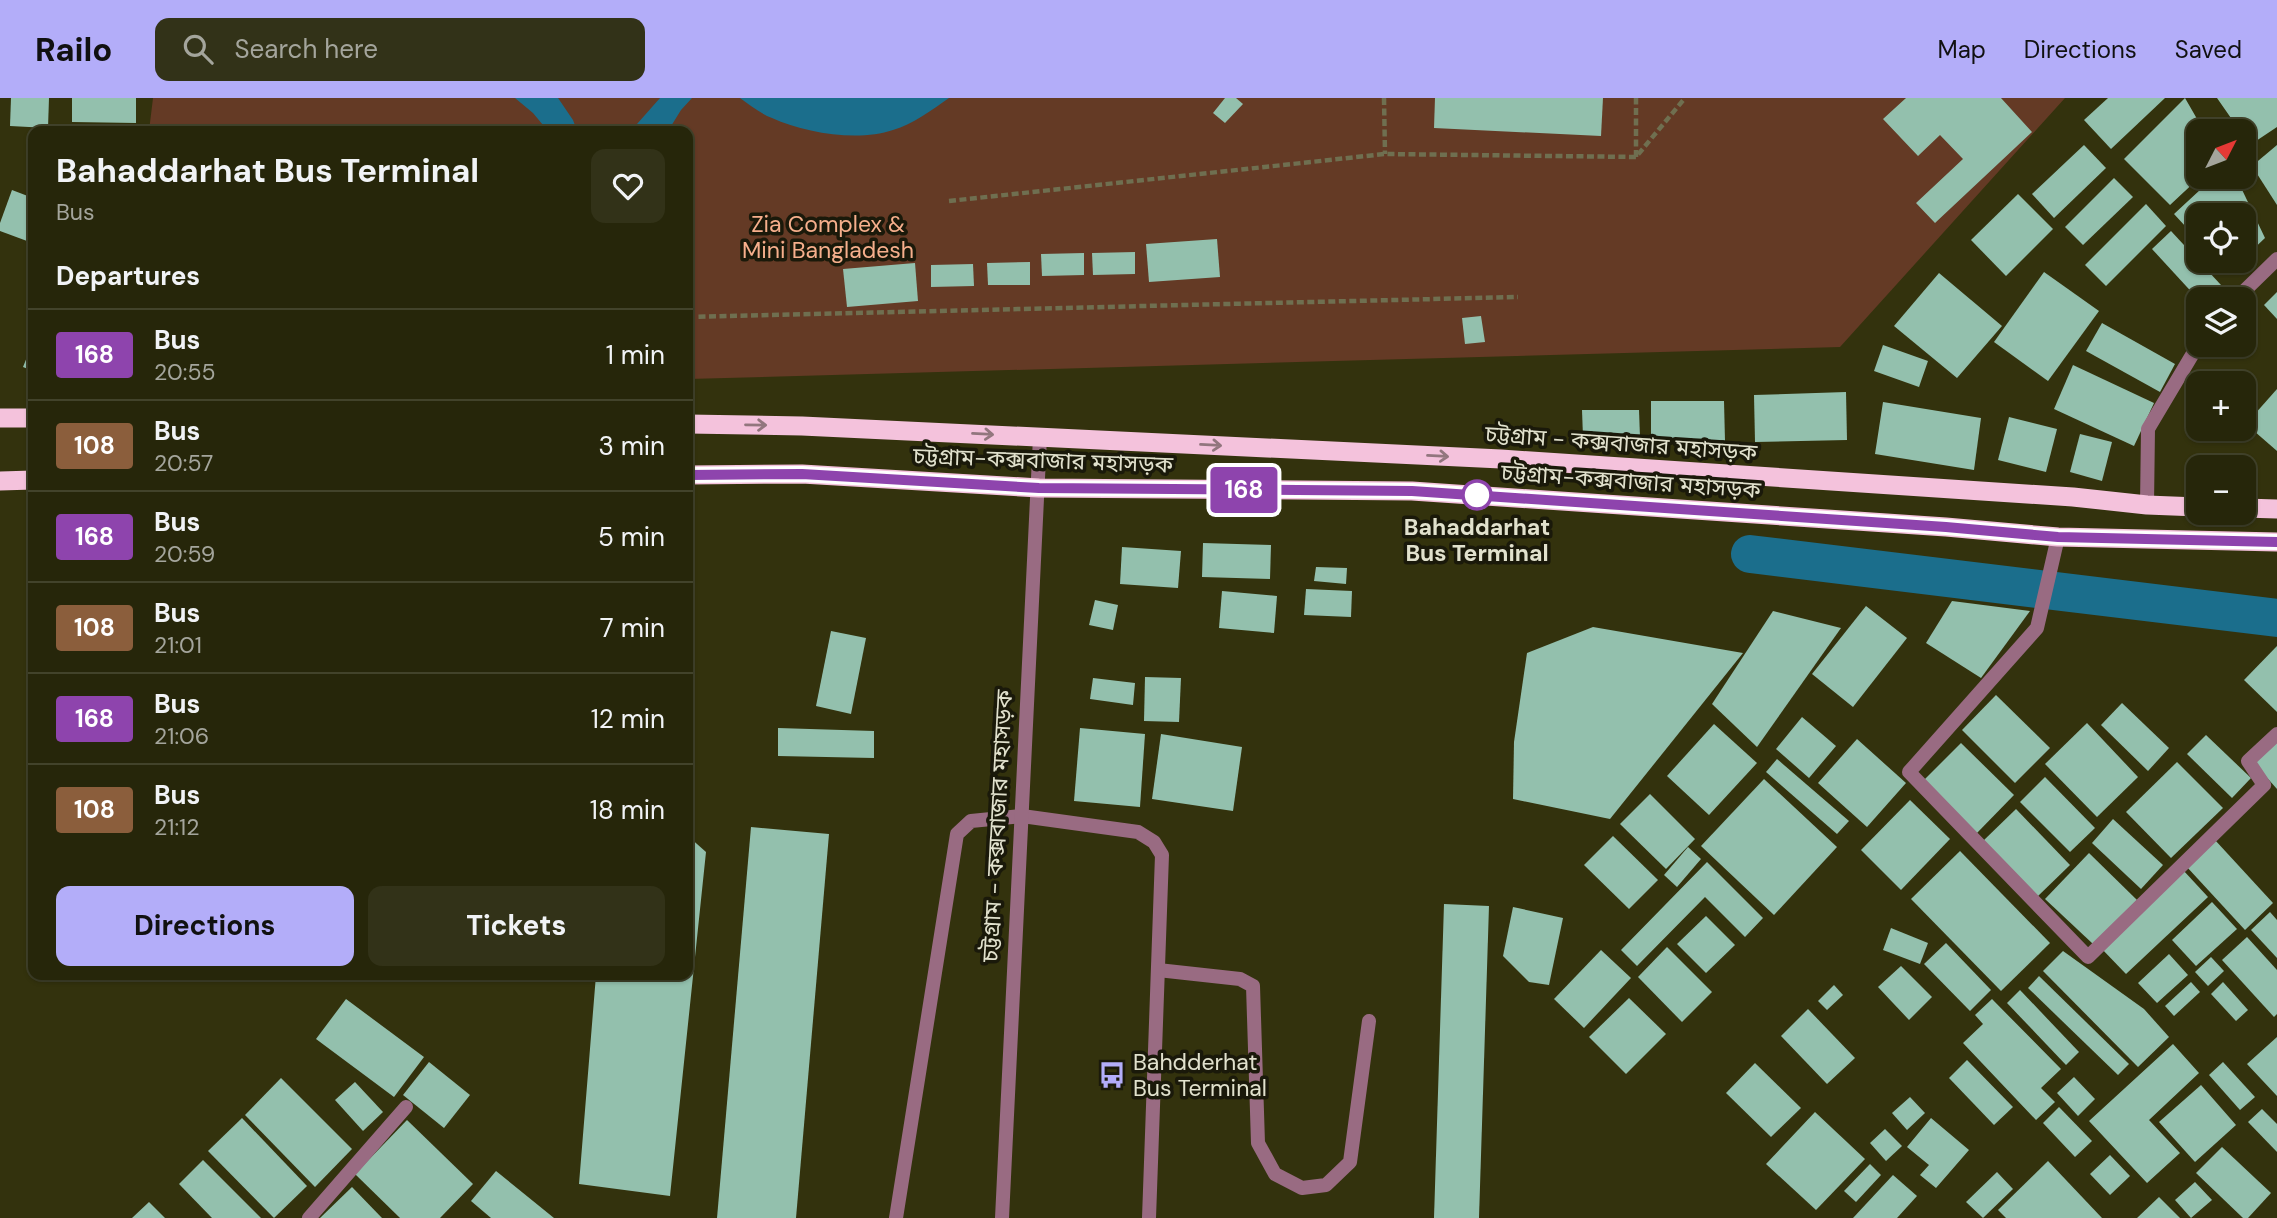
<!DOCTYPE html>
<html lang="en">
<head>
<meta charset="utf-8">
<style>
  :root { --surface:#26260a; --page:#323218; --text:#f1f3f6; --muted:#a4a59c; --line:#42432b; --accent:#b3adf9 }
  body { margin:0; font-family:"DM Sans","Noto Sans Bengali",sans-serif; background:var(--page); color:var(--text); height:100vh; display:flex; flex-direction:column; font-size:26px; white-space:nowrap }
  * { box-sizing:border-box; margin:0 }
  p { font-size:23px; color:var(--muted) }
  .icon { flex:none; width:38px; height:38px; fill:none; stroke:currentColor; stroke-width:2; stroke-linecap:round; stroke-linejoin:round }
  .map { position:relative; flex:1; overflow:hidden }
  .panel { position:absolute; left:28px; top:28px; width:665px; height:854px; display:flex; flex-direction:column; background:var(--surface); border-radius:14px; box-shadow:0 2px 5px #0004,0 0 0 2px var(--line) }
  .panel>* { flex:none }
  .badge { padding:0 14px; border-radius:5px; font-size:24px; line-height:46px }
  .needle { width:46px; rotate:48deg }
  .fabs { position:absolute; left:2186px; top:21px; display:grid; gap:14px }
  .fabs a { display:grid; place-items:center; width:70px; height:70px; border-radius:14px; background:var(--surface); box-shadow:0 2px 5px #0004,0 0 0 2px var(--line); font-size:35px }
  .map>.badge { position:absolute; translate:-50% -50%; box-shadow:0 0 0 4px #fff }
  h2 { padding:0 28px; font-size:26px; line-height:63px }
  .round { display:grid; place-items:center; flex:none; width:74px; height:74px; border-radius:14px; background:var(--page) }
  .headline { display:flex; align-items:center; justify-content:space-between; height:119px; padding:0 28px }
  h1 { font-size:33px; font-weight:700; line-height:52px }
  .primary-button { display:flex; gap:14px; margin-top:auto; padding:14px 28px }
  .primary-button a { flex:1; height:80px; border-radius:14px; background:var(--accent); color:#111; font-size:28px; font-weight:700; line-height:80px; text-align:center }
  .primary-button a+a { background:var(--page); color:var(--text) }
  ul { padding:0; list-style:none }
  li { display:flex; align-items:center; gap:21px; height:91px; padding:0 28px; border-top:2px solid var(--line) }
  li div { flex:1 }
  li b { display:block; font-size:26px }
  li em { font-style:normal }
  li .badge { min-width:77px; font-weight:700; text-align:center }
  header { display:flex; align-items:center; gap:42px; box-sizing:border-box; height:98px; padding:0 35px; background:var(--accent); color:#111 }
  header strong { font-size:33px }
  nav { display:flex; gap:38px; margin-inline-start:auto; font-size:24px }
  .search { width:490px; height:63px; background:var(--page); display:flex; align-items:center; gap:18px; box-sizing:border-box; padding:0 24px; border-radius:14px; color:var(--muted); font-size:26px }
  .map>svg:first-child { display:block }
</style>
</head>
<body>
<header>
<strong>Railo</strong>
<div class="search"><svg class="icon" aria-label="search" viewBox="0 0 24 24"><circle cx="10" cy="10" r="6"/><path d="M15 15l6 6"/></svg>Search here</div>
<nav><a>Map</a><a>Directions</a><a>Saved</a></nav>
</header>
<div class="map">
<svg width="2277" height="1120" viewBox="0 0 2277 1120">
  <rect width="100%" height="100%" fill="#33320d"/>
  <path fill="#643a25" d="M153,0H2065L1840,249L688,281V33H149Z"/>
  <g fill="#1b6e8c">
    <path d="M515,0H558L573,22L577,33H548L533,15Z"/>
    <path d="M660,0H692L681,12L668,33H633L637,26Z"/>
    <path d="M740,0H949C932,12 913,26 893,32C858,44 805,35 772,20C761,16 750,7 740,0Z"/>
  </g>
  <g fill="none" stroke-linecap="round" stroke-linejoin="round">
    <path stroke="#1b6e8c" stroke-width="38" d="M1750,456L2277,520"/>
  </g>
  <g fill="#93c0ad">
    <path d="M11,0H49L48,30L10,28Z"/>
    <path d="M72,0H136V25L72,24Z"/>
    <path d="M1225,0H1236L1243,6L1225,25L1213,15Z"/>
    <path d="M1435,0H1603L1601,38L1434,30Z"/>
    <path d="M1906,0H2001L2032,34L1935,125L1916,105L1963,61L1940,37L1918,58L1883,21Z"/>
    <path d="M2108,0H2165L2111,51L2084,22Z"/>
    <path d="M2185,0L2204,33H2198V79H2200L2170,107L2124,61Z"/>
    <path d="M2217,0H2277V29L2250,47L2244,38V33H2240Z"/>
    <path d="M2084,47L2106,70L2054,120L2032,96Z"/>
    <path d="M2277,47V107L2252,68Z"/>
    <path d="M2214,79H2236L2265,140L2244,160V117H2198V142L2174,116Z"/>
    <path d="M2114,80L2133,99L2083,147L2065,129Z"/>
    <path d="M12,92L33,100V126L27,143L0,133V125Z"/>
    <path d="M2018,96L2053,131L2006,178L1971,142Z"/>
    <path d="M2146,106L2166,128L2106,188L2085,167Z"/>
    <path d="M2171,133L2221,187L2205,201H2198L2152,151Z"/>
    <path d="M1217,141L1220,179L1149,184L1146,146Z"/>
    <path d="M1135,154V176L1093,177L1092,155Z"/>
    <path d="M1084,155V177L1042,178L1041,156Z"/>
    <path d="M2217,163H2240L2228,174Z"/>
    <path d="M1030,164V187H988L987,165Z"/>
    <path d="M915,165L918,203L847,209L843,171Z"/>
    <path d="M973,166L974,188L931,189V167Z"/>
    <path d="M2044,174L2099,213L2048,283L1994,244Z"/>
    <path d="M1939,175L2002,228L1957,280L1894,228Z"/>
    <path d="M2277,194V221L2264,207Z"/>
    <path d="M1481,218L1485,244L1465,246L1462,220Z"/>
    <path d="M2102,225L2175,266L2160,294L2086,253Z"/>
    <path d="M33,244V273L23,269Z"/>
    <path d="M1883,247L1928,263L1919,289L1874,273Z"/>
    <path d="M2073,267L2154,305L2134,348L2054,311Z"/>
    <path d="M2277,291V353L2246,326Z"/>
    <path d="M1846,294L1847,342L1755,344L1754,297Z"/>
    <path d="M1651,303H1724L1725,343L1651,344Z"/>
    <path d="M1883,304L1981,320L1974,372L1875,356Z"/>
    <path d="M1582,312H1639L1640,339H1583Z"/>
    <path d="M2009,319L2057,331L2046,374L1998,362Z"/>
    <path d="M2080,336L2112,344L2102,383L2070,374Z"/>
    <path d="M1203,445L1271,447L1270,481L1202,479Z"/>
    <path d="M1122,449L1181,453L1178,490L1120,486Z"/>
    <path d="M1316,469L1347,470L1346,486L1314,483Z"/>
    <path d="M1306,491L1352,493L1351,519L1304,517Z"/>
    <path d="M1222,493L1277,498L1274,535L1219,530Z"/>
    <path d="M1095,502L1118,507L1113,532L1089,527Z"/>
    <path d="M1952,503L2030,513L1981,580L1926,545Z"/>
    <path d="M1866,508L1907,540L1853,609L1812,576Z"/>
    <path d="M1773,513L1841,530L1757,649L1712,606Z"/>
    <path d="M1593,529L1743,555L1610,721L1513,701L1514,644L1527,555Z"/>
    <path d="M831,533L866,540L851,616L816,608Z"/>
    <path d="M2277,548V614L2244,582Z"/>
    <path d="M1145,579L1181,580L1179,624L1144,623Z"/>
    <path d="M1093,580L1135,585L1133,607L1090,601Z"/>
    <path d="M1996,597L2050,650L2015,685L1962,632Z"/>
    <path d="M2122,605L2169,650L2148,673L2101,627Z"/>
    <path d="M1802,619L1836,648L1809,680L1776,651Z"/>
    <path d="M2087,625L2138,679L2097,719L2045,666Z"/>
    <path d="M1714,626L1757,665L1709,717L1667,678Z"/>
    <path d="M778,630L874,633V660L778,658Z"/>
    <path d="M1080,630L1145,636L1140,709L1074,703Z"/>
    <path d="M1161,636L1242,649L1233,713L1152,701Z"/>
    <path d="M2206,637L2251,680L2232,700L2187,656Z"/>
    <path d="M2277,640V691L2252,663Z"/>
    <path d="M1857,641L1906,685L1867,729L1818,685Z"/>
    <path d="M1961,645L2014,697L1976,736L1923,683Z"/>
    <path d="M1777,661L1849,723L1837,736L1766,674Z"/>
    <path d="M2177,664L2223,710L2171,760L2126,714Z"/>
    <path d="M2045,679L2095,730L2070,754L2020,704Z"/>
    <path d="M1764,681L1837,749L1774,817L1701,748Z"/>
    <path d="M1650,696L1695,741L1666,771L1620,726Z"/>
    <path d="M1910,702L1950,741L1901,792L1861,752Z"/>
    <path d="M2016,711L2070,767L2037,799L1983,743Z"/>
    <path d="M2113,721L2163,767L2141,791L2092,745Z"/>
    <path d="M751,729L829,736L796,1120H717Z"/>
    <path d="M688,738L706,754L670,1098L579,1086L596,877H688Z"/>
    <path d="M1613,738L1658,782L1629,811L1584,767Z"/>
    <path d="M2215,742L2273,805L2245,832L2186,768Z"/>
    <path d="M1688,749L1701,761L1677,789L1664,777Z"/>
    <path d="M1960,753L2050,845L2001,893L1911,801Z"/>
    <path d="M2089,755L2137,802L2093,846L2045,801Z"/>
    <path d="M1707,764L1763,820L1745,839L1705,799L1637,868L1621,852Z"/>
    <path d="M2183,772L2208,799L2126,876L2100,849Z"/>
    <path d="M2212,804L2237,831L2196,868L2172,842Z"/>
    <path d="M1444,806L1489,808L1479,1120H1434Z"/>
    <path d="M1513,809L1563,820L1549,887L1529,884L1503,858Z"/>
    <path d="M2270,814L2277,822V860L2251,832Z"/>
    <path d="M1706,818L1735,847L1706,875L1677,846Z"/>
    <path d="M1891,830L1928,845L1920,866L1883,852Z"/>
    <path d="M2247,839L2277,872V916L2274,919L2222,862Z"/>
    <path d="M1946,845L1991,892L1970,913L1924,866Z"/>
    <path d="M1667,849L1712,894L1682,924L1638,879Z"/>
    <path d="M1601,852L1631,880L1584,930L1554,901Z"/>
    <path d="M2063,853L2144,911L2169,939L2138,969L2043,873Z"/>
    <path d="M2169,856L2188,877L2157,905L2138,885Z"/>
    <path d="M2211,859L2224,873L2208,888L2195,874Z"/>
    <path d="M1901,868L1932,899L1909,922L1878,889Z"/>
    <path d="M2039,878L2129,966L2118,977L2028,890Z"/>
    <path d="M2191,884L2200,894L2174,918L2165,908Z"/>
    <path d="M2223,884L2248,912L2236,923L2211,896Z"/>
    <path d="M1834,887L1843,897L1827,912L1818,903Z"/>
    <path d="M2020,892L2079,954L2066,967L2007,905Z"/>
    <path d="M1629,900L1666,936L1626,976L1589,939Z"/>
    <path d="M346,901L424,959L394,999L316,941Z"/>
    <path d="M1992,901L2061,971L2041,990L2055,1004L2036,1022L1963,945L1983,926L1975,917Z"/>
    <path d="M1808,911L1855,960L1827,986L1781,938Z"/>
    <path d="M2277,939V998L2247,966Z"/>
    <path d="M2173,946L2199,975L2149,1022L2180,1055L2147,1085L2089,1023Z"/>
    <path d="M1967,962L2013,1009L1994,1027L1949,980Z"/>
    <path d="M429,964L470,997L444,1030L403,997Z"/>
    <path d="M2223,964L2255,999L2240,1012L2209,977Z"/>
    <path d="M1755,965L1801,1010L1771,1039L1726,995Z"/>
    <path d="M2074,979L2095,1001L2078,1018L2057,995Z"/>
    <path d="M281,980L352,1051L315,1089L245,1017Z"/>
    <path d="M355,984L383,1014L363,1033L335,1002Z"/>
    <path d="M2201,987L2236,1027L2195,1064L2159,1024Z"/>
    <path d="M1910,999L1925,1015L1907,1032L1892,1015Z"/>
    <path d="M2059,1009L2092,1043L2075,1059L2043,1025Z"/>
    <path d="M2262,1011L2277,1026V1054L2248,1024Z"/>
    <path d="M1815,1014L1865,1061L1816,1112L1766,1066Z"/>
    <path d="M242,1020L307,1088L274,1120L208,1053Z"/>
    <path d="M1931,1020L1969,1052L1936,1090L1920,1077L1929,1067L1907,1049Z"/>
    <path d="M407,1022L473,1086L440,1120H400L355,1076Z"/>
    <path d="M1885,1031L1902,1048L1886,1063L1870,1045Z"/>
    <path d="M2222,1049L2271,1095L2248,1120H2243L2196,1075Z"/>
    <path d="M2110,1057L2130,1078L2110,1097L2090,1076Z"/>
    <path d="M203,1062L261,1120H212L179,1086Z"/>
    <path d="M2048,1063L2102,1120H2006L1998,1112Z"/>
    <path d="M1870,1066L1881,1077L1856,1104L1844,1093Z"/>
    <path d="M496,1073L554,1120H491L471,1103Z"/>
    <path d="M1997,1074L2013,1091L1983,1120L1966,1104Z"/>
    <path d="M1893,1077L1917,1098L1897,1120H1853Z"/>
    <path d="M2195,1084L2212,1102L2191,1120L2175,1102Z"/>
    <path d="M352,1089L382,1120H320Z"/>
    <path d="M2159,1099L2180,1120H2137Z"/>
    <path d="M149,1104L165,1120H132Z"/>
  </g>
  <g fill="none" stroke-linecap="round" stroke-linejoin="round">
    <g stroke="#6f6f50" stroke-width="4.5" stroke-dasharray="7 3.5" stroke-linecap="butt">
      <path d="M1384,0L1385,56"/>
      <path d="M1636,59V0"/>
      <path d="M949,103L1385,56L1636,59L1685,0"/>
      <path d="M688,219L1518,199"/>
    </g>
    <g stroke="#996b82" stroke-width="14">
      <path d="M1158,872L1240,881L1253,888L1258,1045L1275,1076L1302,1090L1326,1087L1350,1064L1369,923"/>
      <path d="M896,1120L957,736L971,723L1022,718L1138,734L1154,744L1162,757L1149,1120"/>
    </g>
    <g stroke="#996b82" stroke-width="14">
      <path d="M2236,201L2277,161"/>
      <path d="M2147,407L2148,331L2198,247"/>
      <path d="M2058,439L2037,530L1909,674L2088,859L2264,687L2248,663L2277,636"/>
      <path d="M309,1120L406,1009"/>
      <path d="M1002,1120L1040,339"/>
    </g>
    <g stroke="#f4c2dc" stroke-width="19">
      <path d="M0,320H33"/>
      <path d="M688,326L802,328L1501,361L2073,399L2147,407L2198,409"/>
      <path d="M688,377L802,376L1039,390L1412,393L1946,429L2058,439L2277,444"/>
      <path d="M0,383L33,382"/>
      <path d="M2244,410L2277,411"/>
    </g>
  </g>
  <defs><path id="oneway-shaft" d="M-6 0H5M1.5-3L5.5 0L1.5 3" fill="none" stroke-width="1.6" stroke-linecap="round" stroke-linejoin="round" transform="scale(1.75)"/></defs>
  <g stroke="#92767e">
    <use href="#oneway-shaft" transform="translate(756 327) rotate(1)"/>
    <use href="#oneway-shaft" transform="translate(983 336) rotate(3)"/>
    <use href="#oneway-shaft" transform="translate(1211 347) rotate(3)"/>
    <use href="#oneway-shaft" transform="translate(1438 358) rotate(3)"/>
  </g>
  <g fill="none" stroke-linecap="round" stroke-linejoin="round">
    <defs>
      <path id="line" d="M688,377L802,376L1039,390L1412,393L1946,429L2058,439L2277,444"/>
    </defs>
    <use href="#line" stroke="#fff" stroke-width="16"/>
    <use href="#line" stroke="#8e44ad" stroke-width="10"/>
  </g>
  <defs>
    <symbol id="bus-bare" viewBox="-9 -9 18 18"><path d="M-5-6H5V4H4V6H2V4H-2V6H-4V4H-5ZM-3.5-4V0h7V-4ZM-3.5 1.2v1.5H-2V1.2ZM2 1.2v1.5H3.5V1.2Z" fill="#b3adf9" stroke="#1a190a" stroke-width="2.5" paint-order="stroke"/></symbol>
  </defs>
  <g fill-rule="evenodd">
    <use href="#bus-bare" x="1093" y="958" width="38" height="38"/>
  </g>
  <circle fill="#fff" stroke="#8e44ad" stroke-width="3.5" cx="1477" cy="397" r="14"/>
  <g text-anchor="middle" stroke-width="7" stroke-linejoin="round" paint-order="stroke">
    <g font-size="23" fill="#f6af8c" stroke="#1a190a">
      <text x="828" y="134">Zia Complex &amp;<tspan x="828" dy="26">Mini Bangladesh</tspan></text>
    </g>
    <g font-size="23" fill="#e1e1cd" stroke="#1a190a">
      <text transform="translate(1621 345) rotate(4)" y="8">চট্টগ্রাম - কক্সবাজার মহাসড়ক</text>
      <text transform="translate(1043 362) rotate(2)" y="8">চট্টগ্রাম-কক্সবাজার মহাসড়ক</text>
      <text transform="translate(1631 383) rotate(4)" y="8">চট্টগ্রাম-কক্সবাজার মহাসড়ক</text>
      <text transform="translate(997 728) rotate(-87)" y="8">চট্টগ্রাম - কক্সবাজার মহাসড়ক</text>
    </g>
    <g font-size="23" font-weight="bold" fill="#e1e1cd" stroke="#1a190a">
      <text x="1477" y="437">Bahaddarhat<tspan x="1477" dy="26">Bus Terminal</tspan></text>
    </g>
    <g font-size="23" fill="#e1e1cd" stroke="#1a190a" text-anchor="start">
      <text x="1133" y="972">Bahdderhat<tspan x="1133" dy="26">Bus Terminal</tspan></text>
    </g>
  </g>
</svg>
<div class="fabs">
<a><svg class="needle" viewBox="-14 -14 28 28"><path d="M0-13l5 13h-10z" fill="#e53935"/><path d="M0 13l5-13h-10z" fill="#a4a59c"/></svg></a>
<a><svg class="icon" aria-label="locate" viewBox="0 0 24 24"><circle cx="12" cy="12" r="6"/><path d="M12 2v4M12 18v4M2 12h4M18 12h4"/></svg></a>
<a><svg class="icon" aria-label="layers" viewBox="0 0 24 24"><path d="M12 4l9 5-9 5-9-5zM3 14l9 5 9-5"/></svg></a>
<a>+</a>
<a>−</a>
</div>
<b class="badge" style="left:1244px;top:392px;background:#8e44ad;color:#fff">168</b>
<section class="panel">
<div class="headline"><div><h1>Bahaddarhat Bus Terminal</h1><p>Bus</p></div><a class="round"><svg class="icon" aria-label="heart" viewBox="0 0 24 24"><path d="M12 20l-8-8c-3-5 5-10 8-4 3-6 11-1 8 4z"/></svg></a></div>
<h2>Departures</h2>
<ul>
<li><span class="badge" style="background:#8e44ad;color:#fff">168</span><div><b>Bus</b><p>20:55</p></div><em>1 min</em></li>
<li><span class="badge" style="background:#8b5e3c;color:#fff">108</span><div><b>Bus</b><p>20:57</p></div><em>3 min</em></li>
<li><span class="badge" style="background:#8e44ad;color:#fff">168</span><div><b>Bus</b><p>20:59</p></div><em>5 min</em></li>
<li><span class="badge" style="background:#8b5e3c;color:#fff">108</span><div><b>Bus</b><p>21:01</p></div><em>7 min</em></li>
<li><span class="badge" style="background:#8e44ad;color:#fff">168</span><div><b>Bus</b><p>21:06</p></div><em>12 min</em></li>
<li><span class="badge" style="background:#8b5e3c;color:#fff">108</span><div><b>Bus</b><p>21:12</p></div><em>18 min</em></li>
</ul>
<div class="primary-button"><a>Directions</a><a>Tickets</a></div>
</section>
</div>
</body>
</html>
